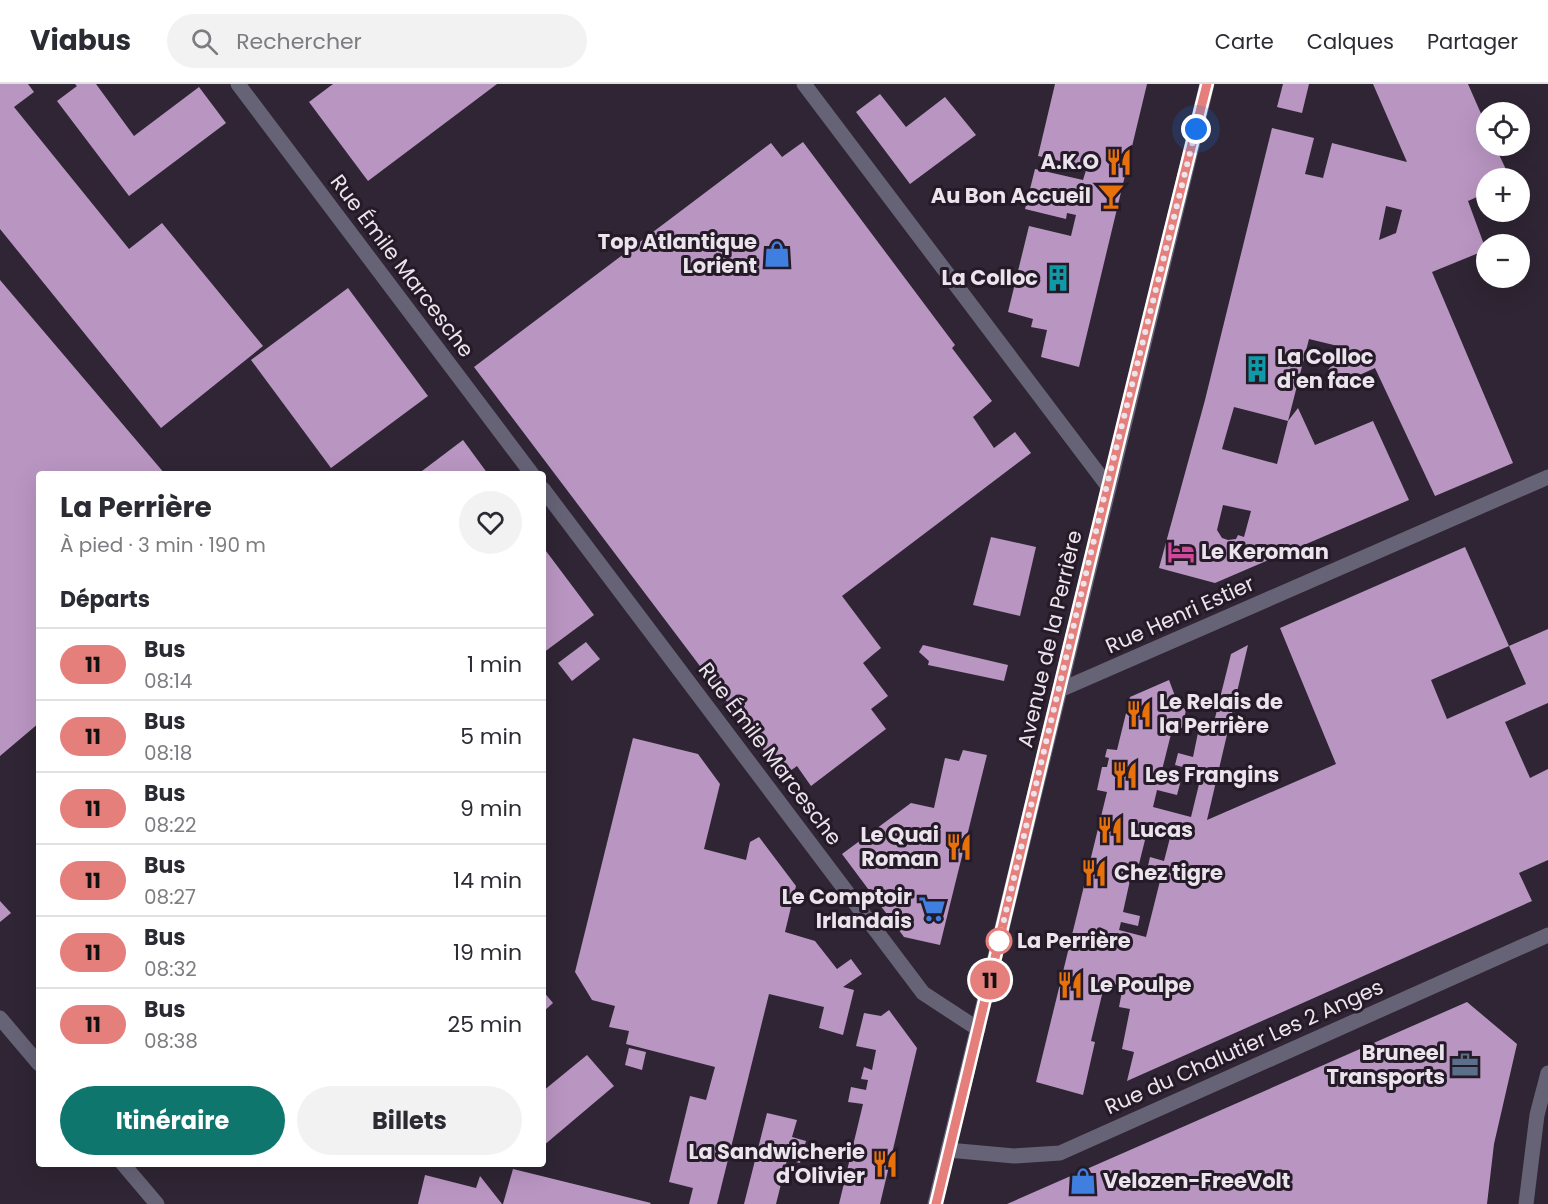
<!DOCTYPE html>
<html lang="fr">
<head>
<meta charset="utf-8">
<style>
  :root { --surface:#fff; --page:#f2f2f3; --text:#2b2b33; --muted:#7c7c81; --line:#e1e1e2; --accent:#0f766e }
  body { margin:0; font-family:Poppins,sans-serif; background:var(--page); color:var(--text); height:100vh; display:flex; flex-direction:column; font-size:22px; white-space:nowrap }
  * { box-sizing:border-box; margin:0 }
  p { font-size:20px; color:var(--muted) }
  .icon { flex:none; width:33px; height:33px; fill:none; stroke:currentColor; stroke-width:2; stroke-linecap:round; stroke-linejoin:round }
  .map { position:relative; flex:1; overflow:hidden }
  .drawer { position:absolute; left:36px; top:387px; width:510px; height:696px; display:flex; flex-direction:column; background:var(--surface); border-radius:6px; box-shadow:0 6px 24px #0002 }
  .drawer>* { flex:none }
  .badge { padding:0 12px; border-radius:20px; font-size:21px; line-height:39px }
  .tools { position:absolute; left:1476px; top:18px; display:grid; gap:12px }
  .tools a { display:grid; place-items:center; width:54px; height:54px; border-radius:50%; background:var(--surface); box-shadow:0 6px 24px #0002; font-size:30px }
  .you { position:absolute; width:30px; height:30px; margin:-15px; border:4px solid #fff; border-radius:50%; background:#1a73e8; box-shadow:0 0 0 9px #1a73e833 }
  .map>.badge { position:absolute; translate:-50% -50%; box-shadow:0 0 0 3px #fff }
  h2 { padding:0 24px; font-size:22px; line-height:54px }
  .round { display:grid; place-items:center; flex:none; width:63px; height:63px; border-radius:32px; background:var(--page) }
  .headline { display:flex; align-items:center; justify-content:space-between; height:102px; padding:0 24px }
  h1 { font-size:28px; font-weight:700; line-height:45px }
  .cta { display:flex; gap:12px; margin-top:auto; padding:12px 24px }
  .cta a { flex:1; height:69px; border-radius:36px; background:var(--accent); color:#fff; font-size:24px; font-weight:700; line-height:69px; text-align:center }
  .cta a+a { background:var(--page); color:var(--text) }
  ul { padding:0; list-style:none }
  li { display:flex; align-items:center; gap:18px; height:72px; padding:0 24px; border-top:2px solid var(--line) }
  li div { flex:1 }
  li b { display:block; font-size:22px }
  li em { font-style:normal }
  li .badge { min-width:66px; font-weight:700; text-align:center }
  header { display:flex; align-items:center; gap:36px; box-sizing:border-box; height:84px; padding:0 30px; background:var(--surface); border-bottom:2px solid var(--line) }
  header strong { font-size:28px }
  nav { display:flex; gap:33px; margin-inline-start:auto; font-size:21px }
  .search { width:420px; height:54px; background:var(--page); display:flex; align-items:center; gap:15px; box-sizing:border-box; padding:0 21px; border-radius:33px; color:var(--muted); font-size:22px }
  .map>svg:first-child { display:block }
</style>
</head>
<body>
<header>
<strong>Viabus</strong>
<div class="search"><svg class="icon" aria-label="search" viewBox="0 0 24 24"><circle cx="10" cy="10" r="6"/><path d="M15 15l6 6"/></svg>Rechercher</div>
<nav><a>Carte</a><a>Calques</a><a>Partager</a></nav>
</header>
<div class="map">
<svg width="1548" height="1120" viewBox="0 0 1548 1120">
  <rect width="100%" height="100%" fill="#251a27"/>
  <path fill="#2f2534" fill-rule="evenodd" d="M0,0H1548V1120H0ZM1486,28H1520V62H1486ZM1486,94H1520V128H1486ZM1486,160H1520V194H1486ZM39,390H543V1080H39Z"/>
  <g fill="#b996c2" fill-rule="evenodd">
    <path d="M0,0H28L34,8L14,23L129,165L162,139L263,262L161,344L0,145Z"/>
    <path d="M75,0H96L134,52L199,3L226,39L129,112L57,17L77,2Z"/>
    <path d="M333,0H497L368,97L309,18Z"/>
    <path d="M1055,0H1147L1079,283L1041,273L1047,246L1031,243L1033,235L1008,228L1029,142L1071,152L1076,131L1067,129L1066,135L1025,125L1035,85L1083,96L1087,83L1038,72Z"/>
    <path d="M1283,0H1309L1302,29L1277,23Z"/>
    <path d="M1373,0H1468L1486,41V62H1495L1510,94H1486V109L1468,117L1486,166L1432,188L1513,379L1435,412L1375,284L1335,302L1328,286L1346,264L1309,255L1288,337L1234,323L1222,365L1277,380L1288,337L1298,324L1315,361L1373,337L1409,416L1215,499L1159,484L1205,316L1272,44L1314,54L1305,90L1323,94L1332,59L1407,78ZM1386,122L1402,126L1396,149L1379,156ZM1223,421L1251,427L1244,453L1238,451L1236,455L1228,456L1222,454L1217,446Z"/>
    <path d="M880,10L906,43L945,13L976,51L910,100L856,28Z"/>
    <path d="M803,58L955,261L952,264L992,317L973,333L994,364L1015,348L1031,369L842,512L881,564L863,579L888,612L871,625L886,645L811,702L797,682L783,692L474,283L771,59L782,73Z"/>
    <path d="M0,196L165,390H39V639L0,672Z"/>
    <path d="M348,204L428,312L331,384L251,276Z"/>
    <path d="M463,356L488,390H424L422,387Z"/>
    <path d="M991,453L1036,463L1020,532L973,521Z"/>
    <path d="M543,463L594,531L543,569Z"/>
    <path d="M1465,463L1509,562L1431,596L1447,635L1526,600L1509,562L1548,545V619L1505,638L1530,694L1548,685V776L1519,789L1532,817L1127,997L1134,968L1122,965L1130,925L1119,923L1123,902L1105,898L1091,957L1095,958L1083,1011L1036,998L1107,708L1097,706L1102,683H1107L1109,674L1105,673L1107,665L1117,666L1130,613L1169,596L1178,620L1186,626L1182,644L1173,642L1161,690L1181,696L1177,711L1157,706L1153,723L1191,733L1202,688L1175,681L1178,669L1193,673L1200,639L1213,642L1231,570L1248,561L1207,736L1336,680L1280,544ZM1149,740L1172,746L1164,777L1150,773L1148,782L1163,785L1146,853L1119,846L1121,838L1138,842L1140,832L1123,828L1134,778L1139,780Z"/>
    <path d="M586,558L600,575L572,597L558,579Z"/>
    <path d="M923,561L1008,581L1004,597L928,581L929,577L919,568Z"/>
    <path d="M633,654L698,670L720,700L704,765L746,776L750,758L759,753L796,802L785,848L815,857L837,885L851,875L862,890L843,903L854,906L843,951L819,944L824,923L769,910L717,1120H689L693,1104L669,1098L690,1012L706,1016L715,983L626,960L629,947L609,943L615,922L592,916L575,888Z"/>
    <path d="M963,666L987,671L940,861L904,853L842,770L911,719L934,724L945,674L959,677Z"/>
    <path d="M0,817L11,829L0,838Z"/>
    <path d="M543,907L553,919L543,928Z"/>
    <path d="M1467,918L1517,960L1494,1060L1487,1120H1007Z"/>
    <path d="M889,926L917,964L880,1120H839L863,1020L848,1018L851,1003L866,1006L868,996L861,995L864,983L872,986L876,966L856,962L864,929L881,932Z"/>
    <path d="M629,964L646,968L642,986L625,981Z"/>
    <path d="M587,971L614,1002L543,1062V1007Z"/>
    <path d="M767,1029L797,1036L792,1053L806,1057L800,1079L787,1076L776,1120H744Z"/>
    <path d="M513,1085L651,1119L650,1120H503Z"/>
    <path d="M425,1091L476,1104L480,1092L502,1120H418Z"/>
  </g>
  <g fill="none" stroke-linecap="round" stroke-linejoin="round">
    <g stroke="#676377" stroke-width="15">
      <path d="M238,0L532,390"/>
      <path d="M804,0L1107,401"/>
      <path d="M543,405L923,909L978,945"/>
      <path d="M1060,606L1548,393"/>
      <path d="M0,934L39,980"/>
      <path d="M948,1066L1014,1072L1060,1069L1548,851"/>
      <path d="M123,1080L157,1120"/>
      <path d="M1526,1120L1537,1031L1548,989"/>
    </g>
    <path stroke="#676377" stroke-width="15" d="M935,1120C1026,747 1114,373 1207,0"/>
  </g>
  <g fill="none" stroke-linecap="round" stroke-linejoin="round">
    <defs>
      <path id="line" d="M936,1120C1026,747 1113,373 1207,0"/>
    </defs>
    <use href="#line" stroke="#fff" stroke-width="14"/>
    <use href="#line" stroke="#e47f7b" stroke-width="9"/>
    <path stroke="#ebe4ed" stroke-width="6" stroke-dasharray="0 10.8" d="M999,857L1107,401L1196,45"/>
  </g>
  <defs>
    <symbol id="restaurant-bare" viewBox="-9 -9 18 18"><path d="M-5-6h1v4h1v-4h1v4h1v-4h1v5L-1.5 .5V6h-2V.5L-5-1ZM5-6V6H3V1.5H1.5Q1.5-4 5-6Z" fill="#e8710a" stroke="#251a27" stroke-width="2.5" paint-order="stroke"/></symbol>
    <symbol id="bar-bare" viewBox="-9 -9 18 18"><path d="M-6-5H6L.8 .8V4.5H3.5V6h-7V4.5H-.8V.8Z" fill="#e8710a" stroke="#251a27" stroke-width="2.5" paint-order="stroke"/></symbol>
    <symbol id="shop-bare" viewBox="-9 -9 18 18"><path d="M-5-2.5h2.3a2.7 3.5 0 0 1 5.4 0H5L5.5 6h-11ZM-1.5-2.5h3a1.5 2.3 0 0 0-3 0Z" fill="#3f7fe0" stroke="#251a27" stroke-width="2.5" paint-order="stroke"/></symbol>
    <symbol id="building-bare" viewBox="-9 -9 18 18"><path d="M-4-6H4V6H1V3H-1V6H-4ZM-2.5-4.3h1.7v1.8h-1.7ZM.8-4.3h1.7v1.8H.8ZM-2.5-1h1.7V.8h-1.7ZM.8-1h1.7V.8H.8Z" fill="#0f9aa8" stroke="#251a27" stroke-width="2.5" paint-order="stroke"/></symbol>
    <symbol id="hotel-bare" viewBox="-9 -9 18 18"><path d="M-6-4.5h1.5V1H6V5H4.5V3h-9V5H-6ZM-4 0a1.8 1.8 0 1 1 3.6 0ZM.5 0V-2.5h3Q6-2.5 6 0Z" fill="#d1479c" stroke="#251a27" stroke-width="2.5" paint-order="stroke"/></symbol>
    <symbol id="supermarket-bare" viewBox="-9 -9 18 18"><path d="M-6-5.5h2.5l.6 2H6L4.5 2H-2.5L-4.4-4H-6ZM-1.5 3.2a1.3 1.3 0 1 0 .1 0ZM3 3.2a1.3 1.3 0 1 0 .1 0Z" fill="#3f7fe0" stroke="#251a27" stroke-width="2.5" paint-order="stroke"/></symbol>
    <symbol id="office-bare" viewBox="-9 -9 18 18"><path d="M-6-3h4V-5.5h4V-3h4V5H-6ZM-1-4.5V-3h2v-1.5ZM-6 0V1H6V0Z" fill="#5c6f8a" stroke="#251a27" stroke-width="2.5" paint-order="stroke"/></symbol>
  </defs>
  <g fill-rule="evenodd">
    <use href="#restaurant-bare" x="1100" y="59" width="38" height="38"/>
    <use href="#bar-bare" x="1092" y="93" width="38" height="38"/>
    <use href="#shop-bare" x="758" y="151" width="38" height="38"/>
    <use href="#building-bare" x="1039" y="175" width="38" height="38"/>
    <use href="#building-bare" x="1238" y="266" width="38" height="38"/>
    <use href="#hotel-bare" x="1162" y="449" width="38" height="38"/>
    <use href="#restaurant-bare" x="1120" y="611" width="38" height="38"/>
    <use href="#restaurant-bare" x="1106" y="672" width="38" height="38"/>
    <use href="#restaurant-bare" x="1091" y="727" width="38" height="38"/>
    <use href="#restaurant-bare" x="940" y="744" width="38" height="38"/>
    <use href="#restaurant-bare" x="1075" y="770" width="38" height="38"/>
    <use href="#supermarket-bare" x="913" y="806" width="38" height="38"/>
    <use href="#restaurant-bare" x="1051" y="882" width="38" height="38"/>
    <use href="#office-bare" x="1446" y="962" width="38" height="38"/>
    <use href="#restaurant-bare" x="866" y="1061" width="38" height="38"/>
    <use href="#shop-bare" x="1064" y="1078" width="38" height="38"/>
  </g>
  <circle fill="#fff" stroke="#e47f7b" stroke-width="3" cx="999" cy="857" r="12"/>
  <g text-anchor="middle" stroke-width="6" stroke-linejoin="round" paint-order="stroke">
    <g font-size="21" font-weight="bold" fill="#ebe4ed" stroke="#251a27" text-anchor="end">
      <text x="1099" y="85">A.K.O</text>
      <text x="1091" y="119">Au Bon Accueil</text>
      <text x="757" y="165">Top Atlantique<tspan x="757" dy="24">Lorient</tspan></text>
      <text x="1038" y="201">La Colloc</text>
      <text x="1277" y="280" text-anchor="start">La Colloc<tspan x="1277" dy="24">d'en face</tspan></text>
      <text x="1201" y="475" text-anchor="start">Le Keroman</text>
      <text x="1159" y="625" text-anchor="start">Le Relais de<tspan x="1159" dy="24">la Perrière</tspan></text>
      <text x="1145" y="698" text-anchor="start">Les Frangins</text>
      <text x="1130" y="753" text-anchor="start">Lucas</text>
      <text x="939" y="758">Le Quai<tspan x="939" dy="24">Roman</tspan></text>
      <text x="1114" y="796" text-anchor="start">Chez tigre</text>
      <text x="912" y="820">Le Comptoir<tspan x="912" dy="24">Irlandais</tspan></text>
      <text x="1090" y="908" text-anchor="start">Le Poulpe</text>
      <text x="1445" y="976">Bruneel<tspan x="1445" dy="24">Transports</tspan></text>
      <text x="865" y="1075">La Sandwicherie<tspan x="865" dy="24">d'Olivier</tspan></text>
      <text x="1103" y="1104" text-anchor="start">Velozen-FreeVolt</text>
    </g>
    <g font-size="21" fill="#ebe4ed" stroke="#251a27">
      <text transform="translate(402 182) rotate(53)" y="7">Rue Émile Marcesche</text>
      <text transform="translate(1180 531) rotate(-24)" y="7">Rue Henri Estier</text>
      <text transform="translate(1050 555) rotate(-77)" y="7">Avenue de la Perrière</text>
      <text transform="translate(770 670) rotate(53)" y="7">Rue Émile Marcesche</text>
      <text transform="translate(1244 963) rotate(-24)" y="7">Rue du Chalutier Les 2 Anges</text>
    </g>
    <g font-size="21" font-weight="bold" fill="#ebe4ed" stroke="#251a27" text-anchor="start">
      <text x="1017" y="864">La Perrière</text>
    </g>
  </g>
</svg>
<div class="tools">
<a><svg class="icon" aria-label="locate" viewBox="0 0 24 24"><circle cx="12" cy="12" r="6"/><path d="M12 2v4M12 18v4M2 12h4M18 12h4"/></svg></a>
<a>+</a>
<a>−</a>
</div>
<div class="you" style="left:1196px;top:45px"></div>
<b class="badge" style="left:990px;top:896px;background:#e47f7b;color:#111">11</b>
<section class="drawer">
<div class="headline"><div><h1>La Perrière</h1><p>À pied · 3 min · 190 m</p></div><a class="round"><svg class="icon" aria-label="heart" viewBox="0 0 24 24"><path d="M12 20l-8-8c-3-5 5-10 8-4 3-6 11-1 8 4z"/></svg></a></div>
<h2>Départs</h2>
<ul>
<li><span class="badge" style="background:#e47f7b;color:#111">11</span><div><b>Bus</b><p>08:14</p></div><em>1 min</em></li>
<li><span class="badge" style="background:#e47f7b;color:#111">11</span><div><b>Bus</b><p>08:18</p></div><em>5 min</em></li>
<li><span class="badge" style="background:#e47f7b;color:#111">11</span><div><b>Bus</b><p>08:22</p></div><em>9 min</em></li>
<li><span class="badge" style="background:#e47f7b;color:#111">11</span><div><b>Bus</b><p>08:27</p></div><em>14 min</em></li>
<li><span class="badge" style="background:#e47f7b;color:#111">11</span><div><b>Bus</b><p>08:32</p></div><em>19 min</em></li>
<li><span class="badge" style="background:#e47f7b;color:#111">11</span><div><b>Bus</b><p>08:38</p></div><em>25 min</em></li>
</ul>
<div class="cta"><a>Itinéraire</a><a>Billets</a></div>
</section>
</div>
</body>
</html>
